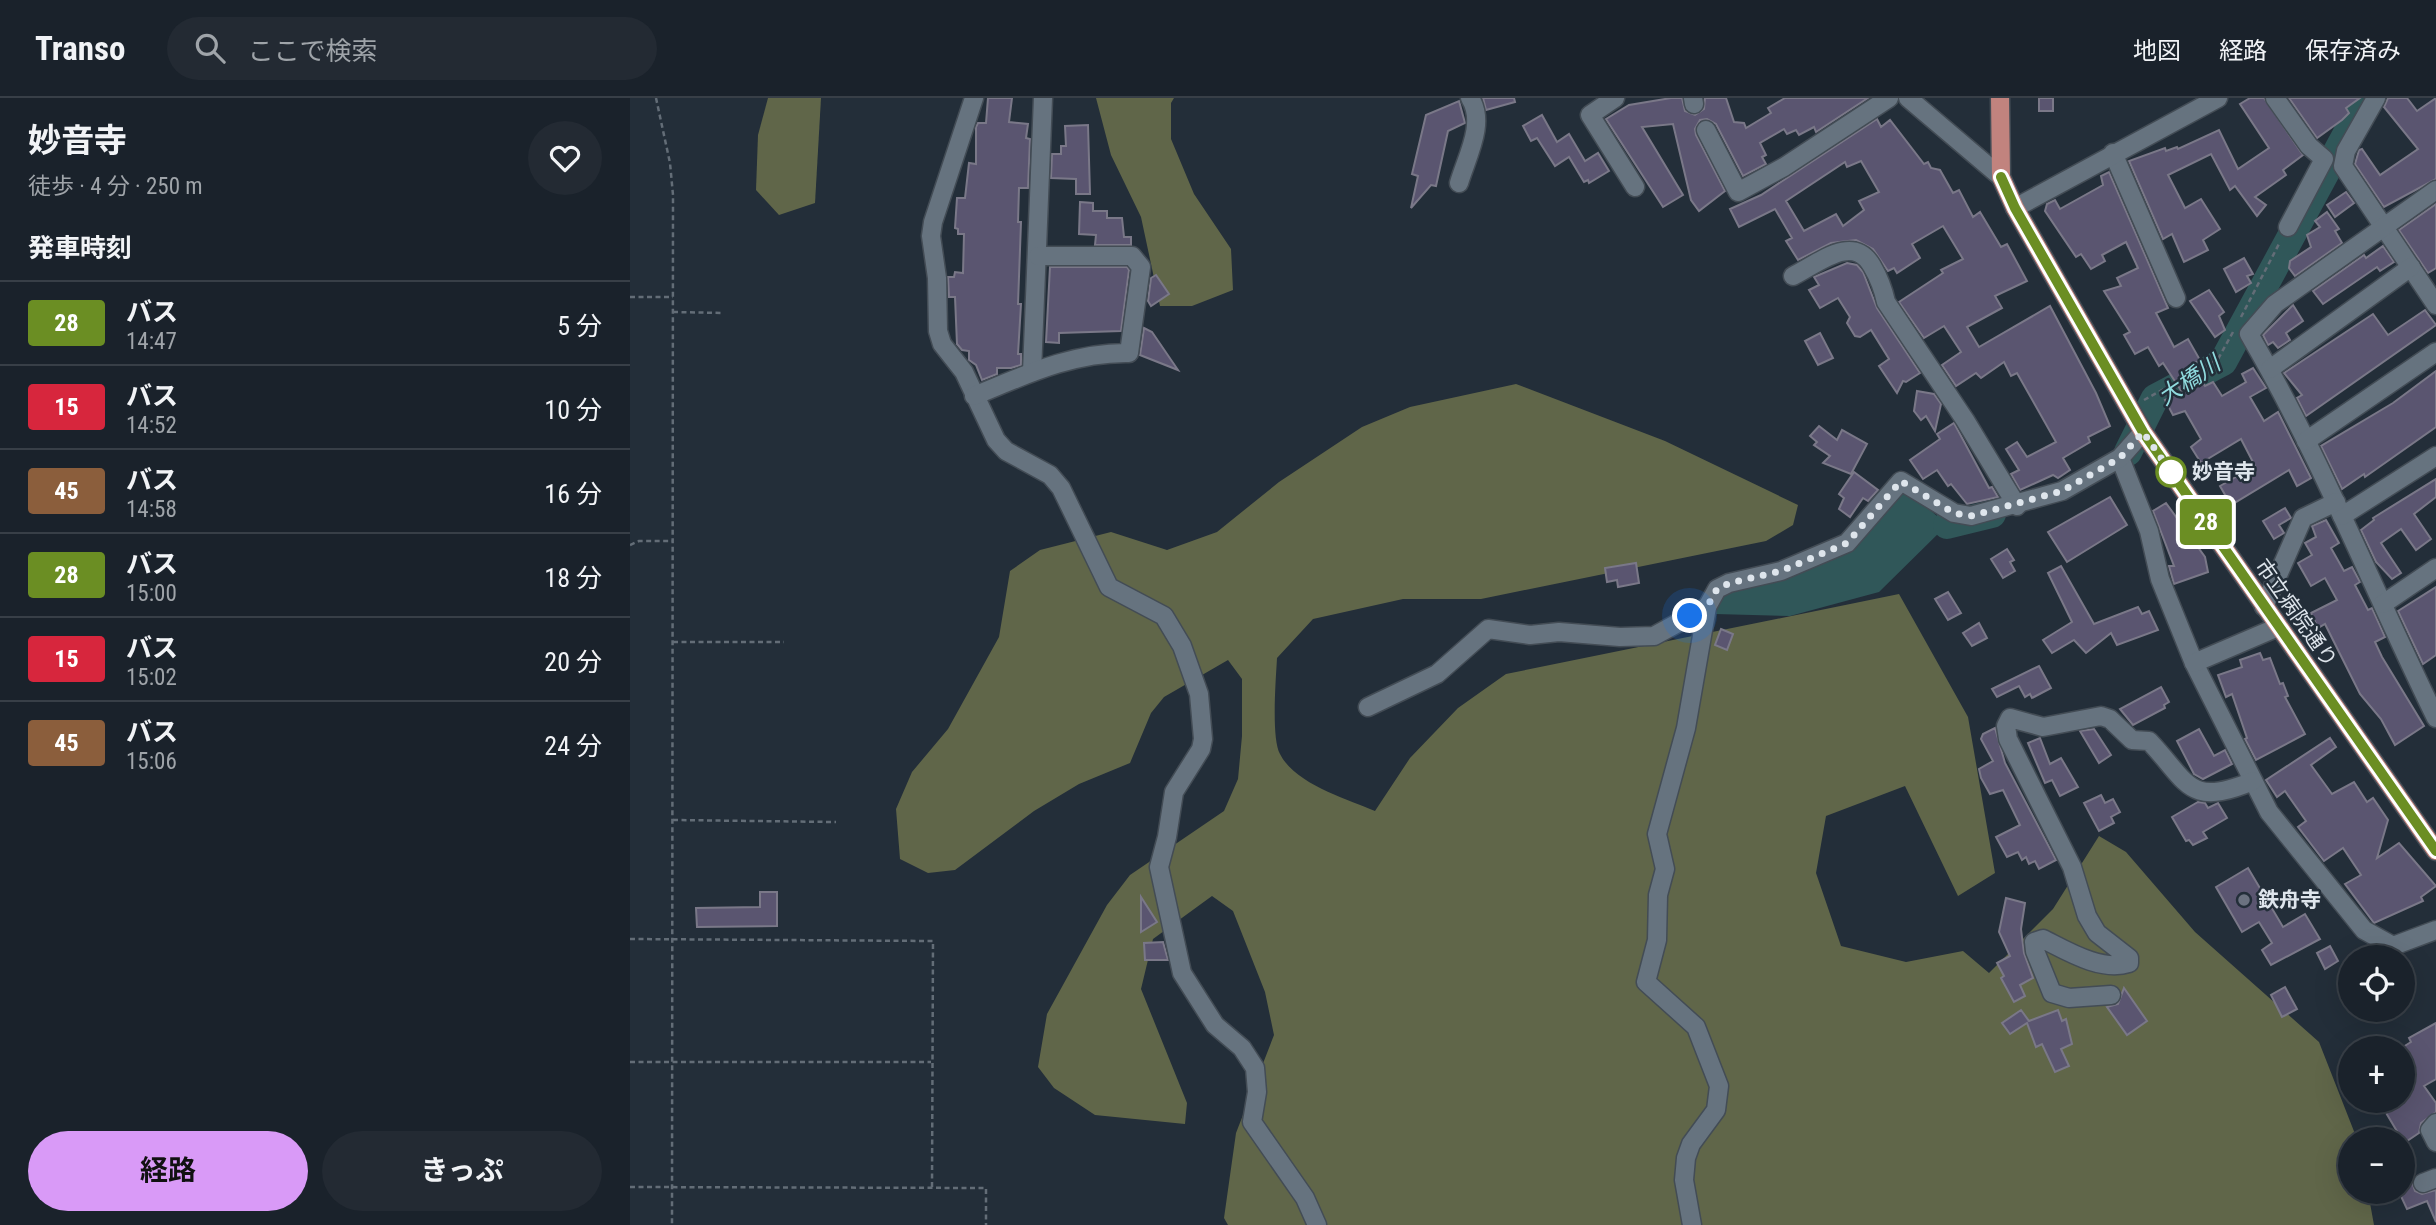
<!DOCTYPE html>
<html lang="ja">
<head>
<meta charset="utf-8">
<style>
  :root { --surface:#1a222b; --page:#232a33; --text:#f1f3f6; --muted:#9fa4a9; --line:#383f47; --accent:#d99af7 }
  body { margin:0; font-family:"Roboto Condensed","Noto Sans JP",sans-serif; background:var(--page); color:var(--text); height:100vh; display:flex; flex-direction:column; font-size:26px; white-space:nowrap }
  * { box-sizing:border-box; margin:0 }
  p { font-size:23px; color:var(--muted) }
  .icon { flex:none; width:38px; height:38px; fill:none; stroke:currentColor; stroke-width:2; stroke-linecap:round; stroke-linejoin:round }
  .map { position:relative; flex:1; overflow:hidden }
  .drawer { display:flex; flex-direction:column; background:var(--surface); width:630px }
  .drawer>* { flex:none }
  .badge { padding:0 14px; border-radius:5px; font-size:24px; line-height:46px }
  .fabs { position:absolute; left:1708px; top:847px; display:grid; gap:14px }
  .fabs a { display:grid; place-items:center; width:77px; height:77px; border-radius:50%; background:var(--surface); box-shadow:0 7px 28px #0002,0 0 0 2px var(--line); font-size:35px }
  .you { position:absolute; width:35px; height:35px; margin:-18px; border:5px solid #fff; border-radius:50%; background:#1a73e8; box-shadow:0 0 0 10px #1a73e833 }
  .map>.badge { position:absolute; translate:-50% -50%; box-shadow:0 0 0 4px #fff }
  h2 { padding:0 28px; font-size:26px; line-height:63px }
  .round { display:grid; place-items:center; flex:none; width:74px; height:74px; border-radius:37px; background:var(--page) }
  .headline { display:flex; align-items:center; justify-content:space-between; height:119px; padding:0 28px }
  h1 { font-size:33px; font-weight:700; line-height:52px }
  .action { display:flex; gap:14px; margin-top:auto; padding:14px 28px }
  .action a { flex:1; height:80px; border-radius:42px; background:var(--accent); color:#111; font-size:28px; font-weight:700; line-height:80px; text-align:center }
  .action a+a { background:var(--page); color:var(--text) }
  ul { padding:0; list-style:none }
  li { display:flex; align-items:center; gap:21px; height:84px; padding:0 28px; border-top:2px solid var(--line) }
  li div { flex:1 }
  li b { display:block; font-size:26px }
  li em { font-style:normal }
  li .badge { min-width:77px; font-weight:700; text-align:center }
  header { display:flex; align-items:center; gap:42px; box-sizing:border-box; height:98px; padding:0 35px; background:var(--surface); border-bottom:2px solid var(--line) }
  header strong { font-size:33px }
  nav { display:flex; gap:38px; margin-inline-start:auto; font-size:24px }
  .search { width:490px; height:63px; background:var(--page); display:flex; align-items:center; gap:18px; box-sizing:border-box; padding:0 24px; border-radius:38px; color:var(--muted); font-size:26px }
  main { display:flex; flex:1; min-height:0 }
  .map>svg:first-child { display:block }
</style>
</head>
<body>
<header>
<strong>Transo</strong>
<div class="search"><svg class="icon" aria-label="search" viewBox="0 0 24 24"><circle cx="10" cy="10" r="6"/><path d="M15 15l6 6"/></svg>ここで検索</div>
<nav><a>地図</a><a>経路</a><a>保存済み</a></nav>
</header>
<main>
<section class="drawer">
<div class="headline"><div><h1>妙音寺</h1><p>徒歩 · 4 分 · 250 m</p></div><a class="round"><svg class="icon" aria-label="heart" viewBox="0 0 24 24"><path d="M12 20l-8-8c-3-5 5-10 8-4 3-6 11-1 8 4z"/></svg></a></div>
<h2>発車時刻</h2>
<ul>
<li><span class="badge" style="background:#6b8e23;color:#fff">28</span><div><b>バス</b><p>14:47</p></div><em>5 分</em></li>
<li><span class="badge" style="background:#d7263d;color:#fff">15</span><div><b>バス</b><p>14:52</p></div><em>10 分</em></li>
<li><span class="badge" style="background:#8b5e3c;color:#fff">45</span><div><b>バス</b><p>14:58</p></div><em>16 分</em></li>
<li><span class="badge" style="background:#6b8e23;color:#fff">28</span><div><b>バス</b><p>15:00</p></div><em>18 分</em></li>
<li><span class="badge" style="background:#d7263d;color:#fff">15</span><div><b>バス</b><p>15:02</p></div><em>20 分</em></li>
<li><span class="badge" style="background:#8b5e3c;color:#fff">45</span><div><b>バス</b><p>15:06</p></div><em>24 分</em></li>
</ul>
<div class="action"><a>経路</a><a>きっぷ</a></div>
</section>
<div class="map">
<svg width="1806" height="1127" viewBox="0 0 1806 1127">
  <rect width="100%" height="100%" fill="#232e39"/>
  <g fill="#606649">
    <path d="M138,0H191L185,105L149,117L126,92L128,37Z"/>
    <path d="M466,0H544L541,5V41L564,96L601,151L603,192L562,208H530L511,119L481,57Z"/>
    <path d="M886,286L1035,343L1168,407L1163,427L1136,443L851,501H773L683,521L647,560C646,580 641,640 650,656C665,686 717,701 745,713L780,660L828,610L876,576L1269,496L1338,619L1365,775L1328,798L1275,688L1196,718L1186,775L1211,848L1276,864L1333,853L1359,875L1423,811L1469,738L1496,754L1565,834L1689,944L1727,1041H1720V1094H1738L1744,1127H598L594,1120L606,1035L644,937L635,894L603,813L582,798L523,841L511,891L557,1005L555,1026L465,1017L424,990L408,969L417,916L477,807L500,777L594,713L608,681L612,638V581L598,562L534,599L521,615L500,665L449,686L404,713L325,772L298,775L270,761L266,711L282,674L318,631L369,539L380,473L410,452L481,434L537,452L587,434L649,384L732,329L780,309Z"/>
  </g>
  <path fill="#305759" d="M1271,386L1317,427L1249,494L1160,518L1085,516L1090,494L1219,447Z"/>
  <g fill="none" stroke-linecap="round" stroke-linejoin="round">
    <g stroke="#305759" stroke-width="28">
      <path d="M1498,354L1525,300L1593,264L1736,0"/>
      <path d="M1317,427L1362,416"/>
    </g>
  </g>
  <g fill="#5a5570" stroke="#7a7888" stroke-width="2" fill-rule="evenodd">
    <path d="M358,0H382L379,24L398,26L396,40L400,41L398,90H389L388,124H391L388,206H391L388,256H391V267L381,270H367V276L352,282L346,267L339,262V253L332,252L327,246L325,199H319L318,179H324L325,174L333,175L334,136H328V131L325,130L327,100H335L339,65L346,66V29L348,25H356Z"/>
    <path d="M853,0H884L885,4L856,12Z"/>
    <path d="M1041,0H1052L1055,13L1065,17L1074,11L1075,0H1096L1104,24L1114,25L1116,30L1141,15L1138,10L1155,0H1238L1186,34L1184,29L1169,37L1166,32L1157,36L1154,31L1130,45L1136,57L1132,59L1136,66L1113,78L1086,26L1077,21L1070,22L1065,31L1066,37L1095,93L1069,113L1061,102L1043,26L1012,29L1053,97L1033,109L976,21L999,7Z"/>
    <rect x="1409" y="0" width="14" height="13"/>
    <path d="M1620,0H1634L1673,57L1653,72L1656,77L1625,99L1636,107L1627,118L1605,88L1600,92L1581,56L1538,77L1555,110L1571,101L1590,131L1573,142L1578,152L1554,164L1542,136L1533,141L1499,63L1535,50L1536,53L1547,49L1548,51L1589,32L1608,71L1639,50L1610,6Z"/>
    <path d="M1659,0H1730L1716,10L1719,15L1712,22L1687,40Z"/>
    <path d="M1758,0H1777L1787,13L1806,0V81L1754,109L1725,66L1729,52L1732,51L1750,77L1788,51L1754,9Z"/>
    <path d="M829,3L835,25L818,33L806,88L801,87L781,110L788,78L782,76L796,17Z"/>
    <path d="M912,17L927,44L939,36L955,63L968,55L979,73L959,85L958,82L954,84L939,59L925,68L907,40L901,43L893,28Z"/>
    <path d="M1247,21L1251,29L1260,22L1294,66L1298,64L1301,70L1310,72L1323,95L1329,92L1343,119L1350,114L1371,149L1377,146L1397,183L1365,198L1372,210L1337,229L1349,249L1420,208L1466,295L1480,328L1458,339L1460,344L1433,360L1440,372L1428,380L1423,377L1390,392L1381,376L1389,372L1376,351L1387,344L1397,359L1426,344L1387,275L1381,278L1374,264L1351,280L1346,275L1326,288L1312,267L1331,254L1314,228L1294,240L1269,204L1313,175L1311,172L1333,161L1313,128L1282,146L1290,160L1267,175L1264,170L1258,173L1243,151L1226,142L1201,145L1168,162L1156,143L1162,140L1145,111L1109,129L1100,111L1131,97ZM1231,63L1249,94L1229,103L1234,112L1213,128L1206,116L1174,133L1156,103L1215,64L1217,69Z"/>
    <path d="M458,27L460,96H446V81L421,80L422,56H431V48H436L435,28Z"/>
    <path d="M1479,74L1538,210L1526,215L1544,249L1558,241L1570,262L1561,267L1575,288L1583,284L1592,298L1616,284L1612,276L1623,270L1636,290L1620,299L1634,323L1648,314L1681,380L1667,388L1659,372L1601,407L1590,388L1625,368L1611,341L1571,365L1561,349L1571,341L1555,313L1543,317L1535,302L1552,294L1533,265L1529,268L1518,249L1505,256L1494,237L1500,234L1474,193L1491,188L1487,180L1508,170L1496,144L1472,157L1475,163L1461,171L1451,156L1446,159L1415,113L1417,106L1425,102L1430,111L1473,87L1471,78Z"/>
    <path d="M1716,94L1724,105L1705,119L1697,107Z"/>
    <path d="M450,104L463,105V113H477V120H492L494,139H501V147H465L466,137L449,136Z"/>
    <path d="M1806,106V170L1798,175L1769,132Z"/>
    <path d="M1697,114L1709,131L1705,133L1712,145L1665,178L1659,170L1660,163L1681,149L1677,137L1690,129L1685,123Z"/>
    <path d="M1753,148L1764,164L1750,173L1747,169L1693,206L1683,193L1734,157L1736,160Z"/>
    <path d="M1614,160L1623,176L1617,178L1621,185L1606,194L1594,171Z"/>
    <path d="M1217,165L1227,167L1233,174L1247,210L1290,275L1276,284L1273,283L1267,295L1249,268L1259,261L1241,232L1230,239L1225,238L1217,225L1220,219L1208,200L1190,210L1179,192L1189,187L1184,179Z"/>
    <path d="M420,169H497L499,172L491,233L429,235V245L416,244Z"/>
    <path d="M526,177L539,196L521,208L518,203L521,180Z"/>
    <path d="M1579,192L1594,214L1589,218L1595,232L1585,239L1560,203Z"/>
    <path d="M1663,207L1673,223L1656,235L1660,242L1648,250L1643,244L1638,247L1633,237Z"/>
    <path d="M1795,212L1806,227L1676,318L1667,300L1672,297L1654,275L1743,216L1758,237Z"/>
    <path d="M514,230L522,234L548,272L510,257Z"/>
    <path d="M1190,235L1203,260L1188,267L1175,243Z"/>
    <path d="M1806,273V329L1735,379L1734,376L1712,391L1691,348L1763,305Z"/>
    <path d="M1287,293L1304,296L1311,306L1305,333L1296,318L1291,322L1284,313Z"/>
    <path d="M1324,325L1359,390L1362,389L1368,399L1337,406L1321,386L1318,388L1307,372L1293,381L1280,362L1310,341L1307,336Z"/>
    <path d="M1189,328L1207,342L1212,332L1237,346L1221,376L1193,365L1200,358L1184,347L1187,344L1180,338Z"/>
    <path d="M1224,374L1248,392L1238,403L1233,400L1220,419L1209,411L1214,400L1209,396Z"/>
    <path d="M1806,381V399L1784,416L1801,441L1786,452L1771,431L1751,445L1771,475L1762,481L1746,464L1731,432L1744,422L1743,420Z"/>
    <path d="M1480,399L1497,427L1437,464L1418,434Z"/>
    <path d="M1536,405L1575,459L1578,474L1544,486L1539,468H1544L1523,413Z"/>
    <path d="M1655,410L1661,420L1649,427L1654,435L1644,441L1633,423Z"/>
    <path d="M1696,422L1709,445L1701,450L1714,473L1722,469L1730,484L1725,487L1738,512L1742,510L1755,539L1745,544L1752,559L1794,628L1765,647L1751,621L1730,596L1695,526L1688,530L1681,515L1707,502L1695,480L1681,488L1668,465L1682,457L1675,445L1686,439L1682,428Z"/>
    <path d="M1377,451L1384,462L1380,464L1385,473L1373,480L1361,461Z"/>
    <path d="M1006,465L1009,485L988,489L987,482L977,484L975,470Z"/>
    <path d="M1431,468L1464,526L1508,509L1512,516L1519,513L1528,532L1487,547L1481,535L1456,555L1444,542L1422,555L1413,542L1442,524L1418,475Z"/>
    <path d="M1806,489V557L1793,566L1768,513Z"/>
    <path d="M1318,494L1331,515L1318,522L1305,501Z"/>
    <path d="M1349,525L1357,540L1342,548L1333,535Z"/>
    <path d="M1091,531L1103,536L1097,552L1085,547Z"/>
    <path d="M1630,555L1633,562L1640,560L1650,586L1653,585L1658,598L1655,599L1675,636L1626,662L1615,641L1617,640L1602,596L1596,599L1588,577L1612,569L1610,562Z"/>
    <path d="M1409,568L1421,590L1402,600L1400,596L1395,599L1389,588L1367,599L1362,591Z"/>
    <path d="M1531,589L1539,604L1534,607L1535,610L1503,627L1490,611Z"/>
    <path d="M1365,630L1375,665L1426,762L1409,771L1405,763L1399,766L1396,759L1392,762L1388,754L1377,759L1366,739L1390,727L1373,692L1360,696L1351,680L1349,671L1363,663L1351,641L1353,636Z"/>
    <path d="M1464,631L1481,657L1469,665L1450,633Z"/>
    <path d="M1569,631L1584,658L1595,652L1602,666L1573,681L1564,676L1547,643Z"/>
    <path d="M1410,640L1420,666L1431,660L1448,689L1430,698L1422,682L1415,685L1398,645Z"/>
    <path d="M1700,640L1706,649L1681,667L1702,696L1724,684L1737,704L1743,700L1758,722L1747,760L1769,745L1806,788L1791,799L1793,803L1744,825L1715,786L1731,777L1713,750L1694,763L1668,729L1676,723L1655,693L1647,699L1636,682Z"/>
    <path d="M1471,697L1475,705L1483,701L1490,714L1481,719L1484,725L1469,733L1454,705Z"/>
    <path d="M1568,704L1575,705L1578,710L1588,705L1597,720L1573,734L1577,740L1563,747L1559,742L1556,743L1542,719Z"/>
    <path d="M1618,770L1653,829L1675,816L1690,841L1641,867L1632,852L1642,845L1629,824L1612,834L1586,789Z"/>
    <path d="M130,794H147V828L67,829L66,810L130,809Z"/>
    <path d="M511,799L527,824L511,834Z"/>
    <path d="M1376,800L1395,805L1391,831L1394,855L1403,880L1390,887L1395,898L1384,904L1371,880L1374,878L1367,865L1380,858L1369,834Z"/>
    <path d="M533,844L538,862H515L514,845Z"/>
    <path d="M1700,848L1708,863L1695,871L1687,855Z"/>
    <path d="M1655,889L1667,911L1652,919L1641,897Z"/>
    <path d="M1494,890L1517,923L1497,937L1477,909L1488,906Z"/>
    <path d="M1391,912L1399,923L1428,912L1432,923L1436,921L1442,946L1431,951L1439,968L1425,974L1412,946L1406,949L1397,925L1380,936L1372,925Z"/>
    <path d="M1806,925V981L1794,988L1806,1005V1014L1791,1025L1789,1035L1774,1045L1749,1003H1773V949L1781,944L1779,940Z"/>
    <path d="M1773,1053L1784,1078L1782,1084L1785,1093L1792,1096L1806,1092V1124L1797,1103L1777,1111L1769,1094H1773Z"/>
  </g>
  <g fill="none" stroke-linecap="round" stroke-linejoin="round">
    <defs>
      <g id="minor">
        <path d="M344,0L303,124L301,138L307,180L308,233L312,246L334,274L366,342L376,353L420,377L431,390L479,489L534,518L552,548L569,596L573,641L571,651L544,694L537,739L529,769L552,875L585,927L612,950L625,970L627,994L622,1024L675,1100L687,1127"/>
        <path d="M985,0L960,17L1005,89"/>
        <path d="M1063,0L1064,6"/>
        <path d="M1278,0L1371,79"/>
        <path d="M1645,0L1679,48L1694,61L1658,129"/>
        <path d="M1746,0L1716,53L1713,68L1806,207"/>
        <path d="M1076,32L1108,94L1154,69L1259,0"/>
        <path d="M1483,55L1546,200"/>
        <path d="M829,85C837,58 856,25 840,0"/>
        <path d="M1806,92L1645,206L1619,236C1691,359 1743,492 1806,620"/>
        <path d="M1385,110L1588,0"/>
        <path d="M1163,178C1189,165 1223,135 1242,168C1249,180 1253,190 1256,204L1335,322L1387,408"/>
        <path d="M1640,271L1781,169"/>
        <path d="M402,274L413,0"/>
        <path d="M344,298C395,277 443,254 499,255L511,169L502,158H408"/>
        <path d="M1676,343L1806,254"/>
        <path d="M1490,360L1519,433L1530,481L1564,565L1639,714L1734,832L1763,848L1806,832"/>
        <path d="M1712,418L1806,358"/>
        <path d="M1753,506L1806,470"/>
        <path d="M1634,509L1673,420L1706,404"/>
        <path d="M1564,565L1648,529"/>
        <path d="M738,609L807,576L858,531L900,537L929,534L990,539L1024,538L1077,509"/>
        <path d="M1481,897L1439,900L1422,895L1405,853L1404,844L1413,841C1437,853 1471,874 1499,865V860L1467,835L1457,818L1442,769L1378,641L1376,628L1380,620L1413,629L1471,618L1480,621L1502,642L1519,643C1559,685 1558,710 1623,683"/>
        <path d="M1806,1025L1800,1032L1806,1044"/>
        <path d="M1793,1085L1806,1080"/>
        <path d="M1062,1127L1054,1082L1056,1060L1061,1046L1086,1012L1089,988L1066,929L1016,884L1027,842L1028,797L1035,771L1027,736L1056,630L1077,509L1087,491L1099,485L1151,473L1217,445L1271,383L1324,415L1341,418L1432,393L1490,360L1513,334"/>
      </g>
      <path id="major" d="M1370,0L1371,79L1385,110L1513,334L1806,753"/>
    </defs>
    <use href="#minor" stroke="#434c55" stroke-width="21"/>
    <use href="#major" stroke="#434c55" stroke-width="21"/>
    <g stroke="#636d77" stroke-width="2.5" stroke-dasharray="5 3.5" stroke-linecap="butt">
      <path d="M26,0L40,65L43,97L42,1127"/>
      <path d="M0,199H43"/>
      <path d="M43,214L92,215"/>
      <path d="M1611,219L1650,144"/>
      <path d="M1514,302L1588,261L1603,234"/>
      <path d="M0,447L9,443H43"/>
      <path d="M43,544H154"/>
      <path d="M43,722L206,724"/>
      <path d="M0,841L303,843L302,1090"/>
      <path d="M0,964H301"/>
      <path d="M0,1089L356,1090V1127"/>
    </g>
    <use href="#minor" stroke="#66737f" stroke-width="18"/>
    <use href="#major" stroke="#c1837e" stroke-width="18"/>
  </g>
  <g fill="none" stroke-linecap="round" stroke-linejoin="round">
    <defs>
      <path id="line" d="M1371,79L1385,110L1513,334L1806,753"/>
    </defs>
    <use href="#line" stroke="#fff" stroke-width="16"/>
    <use href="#line" stroke="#6b8e23" stroke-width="10"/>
    <path stroke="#dee5ec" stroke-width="7" stroke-dasharray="0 12.6" d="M1060,518L1077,509L1087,491L1100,485L1151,473L1217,445L1271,383L1324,415L1341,418L1432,393L1490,360L1513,334L1543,377L1541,374"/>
  </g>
  <circle fill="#fff" stroke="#6b8e23" stroke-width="3.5" cx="1541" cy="374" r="14"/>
  <circle fill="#6b7280" stroke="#232e39" stroke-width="2.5" cx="1614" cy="802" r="7"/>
  <g text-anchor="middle" stroke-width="5" stroke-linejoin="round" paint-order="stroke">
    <g font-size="21" font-weight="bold" fill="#dee5ec" stroke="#232e39" text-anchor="start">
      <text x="1562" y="381">妙音寺</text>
    </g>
    <g font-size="21" fill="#dee5ec" stroke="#232e39">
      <text transform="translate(1666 515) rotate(55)" y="7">市立病院通り</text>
    </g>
    <g font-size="21" font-weight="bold" fill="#dee5ec" stroke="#232e39" text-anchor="start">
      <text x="1628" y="809">鉄舟寺</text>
    </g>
    <g font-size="23" font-style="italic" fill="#90dbde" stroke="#232e39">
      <text transform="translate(1559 282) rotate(-34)" y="8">大橋川</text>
    </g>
  </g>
</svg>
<div class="fabs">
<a><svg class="icon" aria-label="locate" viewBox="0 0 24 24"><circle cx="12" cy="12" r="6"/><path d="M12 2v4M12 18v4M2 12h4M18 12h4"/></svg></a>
<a>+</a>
<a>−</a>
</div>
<div class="you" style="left:1060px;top:518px"></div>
<b class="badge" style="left:1576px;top:424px;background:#6b8e23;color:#fff">28</b>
</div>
</main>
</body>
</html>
